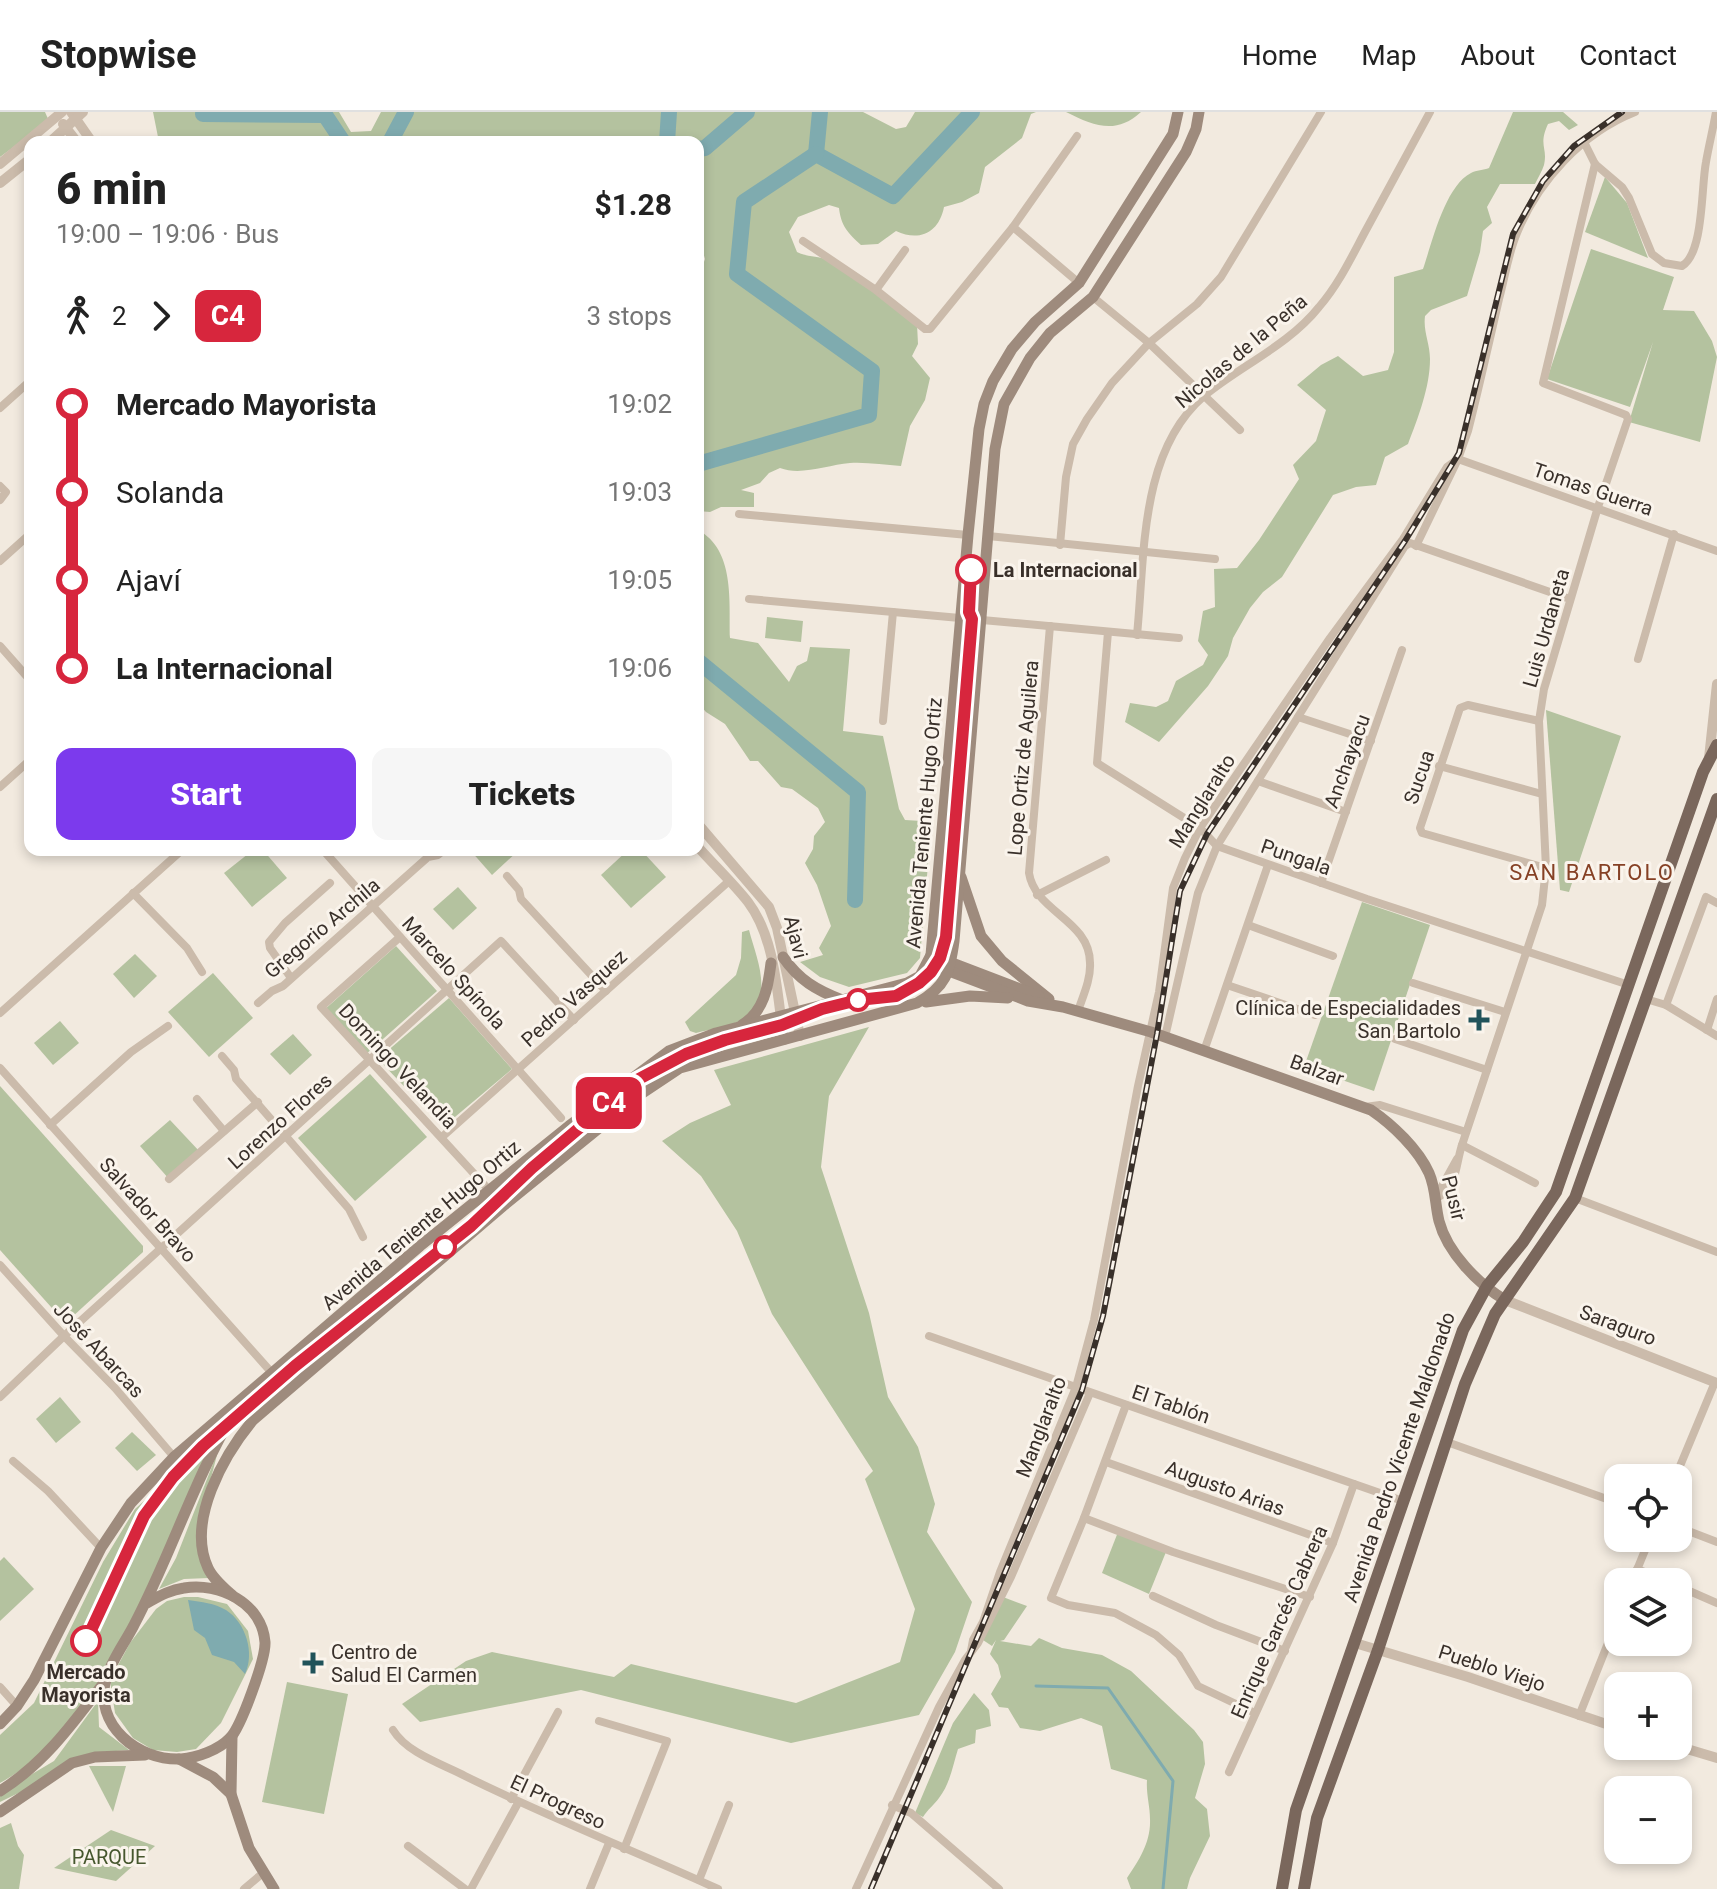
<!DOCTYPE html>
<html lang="en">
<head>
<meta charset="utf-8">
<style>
  :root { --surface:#fff; --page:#f6f6f6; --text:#222; --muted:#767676; --line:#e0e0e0; --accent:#7c3aed }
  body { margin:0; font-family:Roboto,sans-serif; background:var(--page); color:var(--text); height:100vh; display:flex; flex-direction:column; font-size:30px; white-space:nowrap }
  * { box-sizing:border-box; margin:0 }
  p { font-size:26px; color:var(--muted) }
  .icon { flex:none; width:44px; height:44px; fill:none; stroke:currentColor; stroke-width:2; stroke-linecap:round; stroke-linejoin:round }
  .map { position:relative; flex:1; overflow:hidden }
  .sheet { position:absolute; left:24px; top:24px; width:680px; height:720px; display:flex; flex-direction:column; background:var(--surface); border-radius:16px; box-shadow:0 4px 12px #0003 }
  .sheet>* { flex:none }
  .badge { padding:0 16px; border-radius:12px; font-size:28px; line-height:52px }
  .controls { position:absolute; left:1604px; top:1352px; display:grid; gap:16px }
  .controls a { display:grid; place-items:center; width:88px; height:88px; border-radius:16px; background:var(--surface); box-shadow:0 4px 12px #0003; font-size:40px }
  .map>.badge { position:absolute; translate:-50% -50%; box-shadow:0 0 0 4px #fff }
  .legs { display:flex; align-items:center; gap:12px; height:88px; padding:0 32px; font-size:26px }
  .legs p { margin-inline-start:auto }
  .headline { display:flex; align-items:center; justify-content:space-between; height:136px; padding:0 32px }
  h1 { font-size:44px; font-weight:800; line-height:60px }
  .cta { display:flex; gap:16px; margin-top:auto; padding:16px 32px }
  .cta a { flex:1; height:92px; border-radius:16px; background:var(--accent); color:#fff; font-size:32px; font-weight:800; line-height:92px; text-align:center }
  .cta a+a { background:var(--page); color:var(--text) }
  ul { padding:0 32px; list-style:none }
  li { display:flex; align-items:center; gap:28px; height:88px; font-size:30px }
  li i { display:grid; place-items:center; width:12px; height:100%; margin:0 10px; background:currentColor }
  li i::after { content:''; width:20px; height:20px; margin:-10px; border:6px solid; border-radius:50%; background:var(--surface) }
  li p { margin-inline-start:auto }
  li:first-child i { background:linear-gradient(#0000 50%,currentColor 0) }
  li:last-child i { background:linear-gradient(currentColor 50%,#0000 0) }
  header { display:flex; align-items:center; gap:48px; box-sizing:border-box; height:112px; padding:0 40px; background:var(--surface); border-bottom:2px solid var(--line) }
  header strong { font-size:38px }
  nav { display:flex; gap:44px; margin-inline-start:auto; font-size:28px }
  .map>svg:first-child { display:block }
</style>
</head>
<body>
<header>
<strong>Stopwise</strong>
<nav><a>Home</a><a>Map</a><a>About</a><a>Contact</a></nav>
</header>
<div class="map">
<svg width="1717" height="1777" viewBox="0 0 1717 1777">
  <rect width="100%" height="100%" fill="#f2eadf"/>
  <g fill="#b4c29f">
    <path d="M0,0H45L49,9L0,45Z"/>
    <path d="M153,0H339L351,20L371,19L381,0H863L896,17L906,15L915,0H1036L1031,2L1022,26L985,55L979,81L962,90L944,95C939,121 919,130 896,119L878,132L861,133C848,121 841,114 839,96L829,93L798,105L789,120L797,140C807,145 818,144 828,148C857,161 892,193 917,212L918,232L912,244L930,266L925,288L910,314L901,354C884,353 867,350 850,351C827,353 801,364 780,356L769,361L760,371L741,378L754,381V395H721L710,400L698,399V167L705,147L698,123V30H159Z"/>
    <path d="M1066,0H1141C1116,23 1094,14 1066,0Z"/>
    <path d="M1513,0H1563L1578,13L1569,18L1559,9L1548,12C1538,34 1548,35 1544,53C1542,59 1538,66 1535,72H1500L1487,95L1492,111L1483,119L1480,140L1467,184L1431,198L1425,204C1423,220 1430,231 1430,247C1430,275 1418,306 1408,332L1385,345L1376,373L1356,375L1333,383L1282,465L1263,480L1250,496L1233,526L1228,544L1208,574L1159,630L1125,610L1130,591L1156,595L1168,589L1176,569L1203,553L1208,543L1198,529L1203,499L1215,495L1214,457L1237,456L1259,428L1299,367L1293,353L1316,329L1326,298L1297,273L1321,253L1338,244L1363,264L1388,258L1394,240V165L1423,157C1432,131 1445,74 1471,61C1476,58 1484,58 1489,56Z"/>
    <path d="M1605,65L1627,91L1648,146L1585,120Z"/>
    <path d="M1591,137L1674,165L1663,198L1694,199L1712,229L1717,245L1700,330L1629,310L1653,230L1630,295L1547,267Z"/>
    <path d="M698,418C735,438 729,489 730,526L758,531L789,570L797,554L807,549L810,535L850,537L843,619L883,624L899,697L905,708L922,709L923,717H931L920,846L907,861L849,875L820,865L800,850L823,843L819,836L831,814L817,773L805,751L813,737L814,724L825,710L818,696L792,677L781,675L758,649H750L725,612L706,600L698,591Z"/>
    <path d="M767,505L803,509L801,530L765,526Z"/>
    <path d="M1546,598L1621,624L1569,780L1560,778Z"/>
    <path d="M253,738H263L287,766L252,795L224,761Z"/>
    <path d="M470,738H519L492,763Z"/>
    <path d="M628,738H641L666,765L631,796L601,763Z"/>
    <path d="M458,775L477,796L453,818L433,797Z"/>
    <path d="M1362,790L1430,813L1374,979L1304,955Z"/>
    <path d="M749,818C756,845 775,885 745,906C731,915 711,917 696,921L690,919L685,910L736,863L741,846L742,820Z"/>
    <path d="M396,834L437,879L365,943L324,898Z"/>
    <path d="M135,842L157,864L134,886L113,862Z"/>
    <path d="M213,861L253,906L209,945L168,900Z"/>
    <path d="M449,886L512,957L443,1015L378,947Z"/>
    <path d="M60,909L79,931L53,953L34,931Z"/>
    <path d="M869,915L829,984L821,1055L869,1201L888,1285L918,1335L935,1392L927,1420L972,1490L955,1540L919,1603L791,1631L581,1578L420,1610L402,1592L466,1549L492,1540L614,1565L631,1552L796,1591L900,1550L915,1497L865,1367L873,1359L772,1202L737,1119L701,1064L662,1029L690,1011L731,993L714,958Z"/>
    <path d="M293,922L312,943L290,963L270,942Z"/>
    <path d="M370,962L427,1025L355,1089L298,1026Z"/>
    <path d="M0,974L143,1134V1140L71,1206L60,1205L0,1138Z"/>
    <path d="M170,1008L200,1040L169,1067L140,1034Z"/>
    <path d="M60,1285L81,1310L56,1331L36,1307Z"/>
    <path d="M132,1320L156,1343L137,1359L115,1336Z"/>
    <path d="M222,1320C199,1368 176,1416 153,1464C116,1541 79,1628 0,1671V1623L34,1591L103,1450L135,1397Z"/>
    <path d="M218,1339L196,1424L209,1466L184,1467L159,1477L176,1446Z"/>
    <path d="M1118,1420L1168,1435L1149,1482L1102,1461Z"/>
    <path d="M4,1445L34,1477L0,1509V1449Z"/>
    <path d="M184,1485H198L227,1492L248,1519L253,1547L221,1611L196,1637L177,1640L153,1638L133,1626L115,1601L110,1568L130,1531L156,1497L167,1489Z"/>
    <path d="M1003,1485L1027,1494L1004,1528L1000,1529L1031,1534L1039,1526L1062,1536L1102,1543L1131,1559L1194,1618L1203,1630L1205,1652L1195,1686L1207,1697L1210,1724L1190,1766L1187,1777H1131L1127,1766C1139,1748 1151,1730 1150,1707C1150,1694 1146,1682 1147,1668L1111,1657L1102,1614L1081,1606L1040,1619L1020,1616L1008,1596L999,1595L991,1582L1001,1565L998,1553L990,1542L996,1528L992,1534L983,1528Z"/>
    <path d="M287,1570L348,1582L324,1702L262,1690Z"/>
    <path d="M974,1581L989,1598L991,1614L976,1618L975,1631L958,1637C953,1653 950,1672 939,1686C934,1693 928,1697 923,1705L915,1701L953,1611Z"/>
    <path d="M98,1589L99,1615L129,1638L103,1640L0,1690V1681L54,1649Z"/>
    <path d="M89,1654H126L113,1700Z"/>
    <path d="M11,1711L18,1734L24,1743L19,1777H0V1716Z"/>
    <path d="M111,1718L155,1734L116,1769L54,1756Z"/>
  </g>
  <path fill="#7fabaf" d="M188,1488C202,1490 214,1491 226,1498C246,1511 255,1541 245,1562L234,1550L212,1543L205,1526L194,1518Z"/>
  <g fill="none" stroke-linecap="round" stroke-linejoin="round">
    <path stroke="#7fabaf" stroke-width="3" d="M1036,1574L1108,1576L1173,1669L1163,1777"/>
    <g stroke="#7fabaf" stroke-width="16">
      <path d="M203,2L325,3L343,30"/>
      <path d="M390,30L406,0"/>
      <path d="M667,30L669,0"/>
      <path d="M698,37L705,36L747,0"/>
      <path d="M816,42L893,84L972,0"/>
      <path d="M816,42L820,0"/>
      <path d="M698,352L869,303L872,259L737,162L744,90L816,42"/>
      <path d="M698,549L858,680L855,788"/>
    </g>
    <g stroke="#cbbbab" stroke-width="8">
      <path d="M1584,30L1595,52L1622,75L1629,86L1652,142L1664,151L1682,154C1704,141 1701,75 1706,50C1709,33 1713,17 1716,0"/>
      <path d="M1013,115L1079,171"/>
      <path d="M803,129L876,178L925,217H930L1013,115L1077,24"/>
      <path d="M876,178L905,138"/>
      <path d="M1093,185L1149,231L1240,318"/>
      <path d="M0,296L30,269"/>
      <path d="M1458,347L1717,439"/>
      <path d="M0,374L6,380L0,388"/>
      <path d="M739,402L968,423"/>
      <path d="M988,424L1215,447"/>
      <path d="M1060,433L1066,365L1073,332L1087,307L1112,271L1149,231L1197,192L1221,165L1321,0"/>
      <path d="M1416,434L1458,347L1468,319C1479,275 1489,231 1499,187C1505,165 1508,142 1517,121C1538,69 1582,21 1635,0"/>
      <path d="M0,449L30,422"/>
      <path d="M749,487L960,506"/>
      <path d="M982,508L1179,526"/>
      <path d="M1050,514L1029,761C1035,800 1090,808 1090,851C1091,867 1083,884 1078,899"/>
      <path d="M1108,520L1097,651L1200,716L1217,734L1367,787L1629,873"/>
      <path d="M1137,523C1145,444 1139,340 1204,284C1240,254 1289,233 1319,195C1339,172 1352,144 1366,118C1388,78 1409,39 1430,0"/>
      <path d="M0,534L30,568"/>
      <path d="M1638,547L1674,422"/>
      <path d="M1298,605L1371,629"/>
      <path d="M883,609L893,500"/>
      <path d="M1539,609L1468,593L1460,596L1420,716L1422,721L1546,756"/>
      <path d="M1439,654L1542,682"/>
      <path d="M1258,669L1346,700"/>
      <path d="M0,675L30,648"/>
      <path d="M323,738L561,1006"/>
      <path d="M507,764L519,778L521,787L606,879"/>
      <path d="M1321,771L1402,538"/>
      <path d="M133,781L187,836L202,860"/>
      <path d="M1037,783L1106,748"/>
      <path d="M1248,813L1333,844"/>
      <path d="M400,825L321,895L489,1078"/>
      <path d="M291,866L270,836L269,830L285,811L330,771"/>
      <path d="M1413,871L1505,900"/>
      <path d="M1227,873L1315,903"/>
      <path d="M1646,887L1666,893L1717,924"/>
      <path d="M258,891L272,879L283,874L428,745L438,743L444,738"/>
      <path d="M1666,893L1706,785L1717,791"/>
      <path d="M0,901L182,738"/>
      <path d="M1707,918L1717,887"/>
      <path d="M1165,925L1198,781L1217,734L1405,434L1410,431L1570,487"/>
      <path d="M1395,927L1487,958"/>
      <path d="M1204,939L1268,753"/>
      <path d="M222,944L234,958L236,967L349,1097L363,1125"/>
      <path d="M0,956L272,1261"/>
      <path d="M197,987L224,1019"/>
      <path d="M1365,995L1380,993L1466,1020"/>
      <path d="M50,1013L131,940L168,914"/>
      <path d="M442,1025L728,770"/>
      <path d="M1462,1033L1535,1071"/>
      <path d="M169,1067L258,990"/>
      <path d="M1435,1079L1441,1076L1457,1047"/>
      <path d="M1437,1086C1458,1074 1455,1054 1462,1033L1542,793L1546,756L1539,609L1544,577L1598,395L1628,307L1626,303L1543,271L1595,52"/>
      <path d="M1575,1086L1717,1140"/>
      <path d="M0,1153L64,1224L115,1276L174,1345"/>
      <path d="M929,1224L1403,1389"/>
      <path d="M0,1285L64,1224L501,829L574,908"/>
      <path d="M1126,1293L1084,1406L1051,1486L1068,1493L1115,1501L1156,1523L1179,1543L1198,1574L1255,1601"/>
      <path d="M1447,1330L1618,1391"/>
      <path d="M13,1349L48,1379L101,1436"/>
      <path d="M1106,1350L1333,1431"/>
      <path d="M1675,1366L1715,1270"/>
      <path d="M1084,1406L1173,1440L1310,1485"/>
      <path d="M1678,1415L1717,1430"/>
      <path d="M1637,1457L1669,1470"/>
      <path d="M1632,1470L1650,1426"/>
      <path d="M1678,1474L1717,1491"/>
      <path d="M1153,1484L1216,1513L1285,1539"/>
      <path d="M971,1539L973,1528L983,1510L1000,1460L1076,1275L1094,1208L1138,974L1159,880L1173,776L1185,746L1200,716L1330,526L1403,427L1447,355L1458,347"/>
      <path d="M0,1575L17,1594"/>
      <path d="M1579,1604L1618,1506"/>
      <path d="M599,1609L667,1629L624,1737"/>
      <path d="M393,1618C407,1641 442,1652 465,1664C548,1705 634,1739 718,1777"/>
      <path d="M1229,1660L1333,1431L1354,1372"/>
      <path d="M511,1687L558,1600"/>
      <path d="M892,1693L911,1701L999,1777"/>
      <path d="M408,1734L465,1777"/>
      <path d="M699,1768L729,1693"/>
      <path d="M244,1777L263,1761"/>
      <path d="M471,1777L518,1691"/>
      <path d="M590,1777L609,1731"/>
      <path d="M856,1777L939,1595L965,1548L978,1531L1011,1465L1090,1281"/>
    </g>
    <g stroke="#cbbbab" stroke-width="10">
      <path d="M71,0L92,30"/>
      <path d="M63,12L77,30"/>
      <path d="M50,30L83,0"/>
      <path d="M0,52L62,0"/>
      <path d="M0,71L30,47"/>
      <path d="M1709,646L1717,572"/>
      <path d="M698,712L769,795L777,816L800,924"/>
      <path d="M698,735C714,753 733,771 748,790C776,827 777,884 784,928"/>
      <path d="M1505,1188L1717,1271"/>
      <path d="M1355,1531L1468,1565L1618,1616"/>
      <path d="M1677,1634L1717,1646"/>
    </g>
    <g stroke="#9e8b7d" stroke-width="11">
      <path d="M961,765L981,824L1002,849L1049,887"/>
      <path d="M931,843L1039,884"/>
      <path d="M783,845C799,868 816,878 842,888"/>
      <path d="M928,851L1028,889L1063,895L1151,920L1371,998C1393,1013 1418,1037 1429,1061C1436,1077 1435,1093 1439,1109C1447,1140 1478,1172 1505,1188"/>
      <path d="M926,890L970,884L1008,886"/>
      <path d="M742,913C764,899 768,876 771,851"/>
      <path d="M233,1484C224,1476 213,1467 208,1456C186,1409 224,1343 253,1308L503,1094L641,982L680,956L917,891C946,875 950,860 954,829L995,337L1004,292L1030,246L1050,221L1093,185L1186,40L1196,17L1199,0"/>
      <path d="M145,1492C158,1485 169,1478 184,1476C219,1470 262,1491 265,1530C266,1546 241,1615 230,1626C219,1638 196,1646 181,1647C138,1649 93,1613 106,1567C111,1549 126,1529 134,1513C171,1443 194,1367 235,1299"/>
      <path d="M0,1612L17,1594L34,1568L101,1436L131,1391L174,1345L420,1134L569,1014L669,939L716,921L907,871L920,864L931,843L968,423L979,317L984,292L993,269L1012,237L1035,210L1079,171L1173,22L1178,0"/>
      <path d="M232,1625L231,1682L249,1736L274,1777"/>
      <path d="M179,1647L213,1665L231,1682"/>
      <path d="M0,1679C45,1651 74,1610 106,1568"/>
      <path d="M0,1700L72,1651L95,1645L145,1643"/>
    </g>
    <g stroke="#7a675c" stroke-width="12">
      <path d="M1282,1777L1296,1698L1463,1218L1487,1174L1523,1130L1556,1080L1703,660L1717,633"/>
      <path d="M1304,1777L1317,1706L1378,1538L1465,1272L1495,1202L1575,1086L1717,687"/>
    </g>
    <defs>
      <path id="rail" d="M871,1777L1082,1278L1103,1204L1157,922L1180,779L1207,722L1405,429L1459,341L1513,122L1543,69L1574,34L1622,0"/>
    </defs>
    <use href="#rail" stroke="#39302a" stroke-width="6"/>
    <use href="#rail" stroke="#faf4ec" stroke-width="3" stroke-dasharray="9" stroke-linecap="butt"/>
  </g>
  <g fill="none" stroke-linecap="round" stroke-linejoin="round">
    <defs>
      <path id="line-1" d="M86,1529L144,1404L173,1365L203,1334L295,1254L471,1114L532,1056L635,969L686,942L725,928L782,913L822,897L858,888L896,884L919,871L931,860L940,846L946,825L972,507L969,500L971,458"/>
    </defs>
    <use href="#line-1" stroke="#fff" stroke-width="18"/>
    <use href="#line-1" stroke="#d7263d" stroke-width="12"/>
  </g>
  <g fill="#fff" stroke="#d7263d" stroke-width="4">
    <circle cx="971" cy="458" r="14"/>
    <circle cx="858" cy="888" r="10"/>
    <circle cx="445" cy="1135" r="10"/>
    <circle cx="86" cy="1529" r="14"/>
  </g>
  <g fill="#20535a" stroke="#faf4ec" stroke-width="3">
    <path d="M1475 896h8v8h8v8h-8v8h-8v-8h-8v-8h8z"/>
    <path d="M309 1539h8v8h8v8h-8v8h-8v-8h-8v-8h8z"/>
  </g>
  <g text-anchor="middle" stroke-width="6" stroke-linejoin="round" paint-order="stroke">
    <g font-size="20" fill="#39302a" stroke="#faf4ec">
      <text transform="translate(1241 239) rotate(-40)" y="7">Nicolas de la Peña</text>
      <text transform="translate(1593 377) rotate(19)" y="7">Tomas Guerra</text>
      <text transform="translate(1546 516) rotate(-74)" y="7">Luis Urdaneta</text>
      <text transform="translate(1023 646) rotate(-85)" y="7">Lope Ortiz de Aguilera</text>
      <text transform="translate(1347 649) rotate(-70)" y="7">Anchayacu</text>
      <text transform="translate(1419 665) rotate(-71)" y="7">Sucua</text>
      <text transform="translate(1202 689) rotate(-58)" y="7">Manglaralto</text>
      <text transform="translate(924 711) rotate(-85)" y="7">Avenida Teniente Hugo Ortiz</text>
      <text transform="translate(1296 745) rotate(19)" y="7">Pungala</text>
      <text transform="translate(322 816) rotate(-40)" y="7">Gregorio Archila</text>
      <text transform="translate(796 825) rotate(76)" y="7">Ajavi</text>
      <text transform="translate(454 861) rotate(48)" y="7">Marcelo Spínola</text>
      <text transform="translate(574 886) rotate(-42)" y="7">Pedro Vasquez</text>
      <text transform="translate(398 954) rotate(47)" y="7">Domingo Velandia</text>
      <text transform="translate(1317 958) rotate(20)" y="7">Balzar</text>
      <text transform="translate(280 1009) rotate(-42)" y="7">Lorenzo Flores</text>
      <text transform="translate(1454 1086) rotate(76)" y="7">Pusir</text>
      <text transform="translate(148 1098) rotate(48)" y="7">Salvador Bravo</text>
      <text transform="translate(421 1113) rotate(-40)" y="7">Avenida Teniente Hugo Ortiz</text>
      <text transform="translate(1618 1213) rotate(21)" y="7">Saraguro</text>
      <text transform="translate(99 1238) rotate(47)" y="7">José Abarcas</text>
      <text transform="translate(1171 1292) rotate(19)" y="7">El Tablón</text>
      <text transform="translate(1041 1315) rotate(-69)" y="7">Manglaralto</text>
      <text transform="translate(1399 1345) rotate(-71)" y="7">Avenida Pedro Vicente Maldonado</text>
      <text transform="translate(1225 1376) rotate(20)" y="7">Augusto Arias</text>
      <text transform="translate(1279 1510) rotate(-66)" y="7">Enrique Garcés Cabrera</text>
      <text transform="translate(1492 1556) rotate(18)" y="7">Pueblo Viejo</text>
      <text transform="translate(558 1690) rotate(25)" y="7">El Progreso</text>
    </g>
    <g font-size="20" font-weight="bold" fill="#39302a" stroke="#faf4ec" text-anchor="start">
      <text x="993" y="465">La Internacional</text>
      <text x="86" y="1567" text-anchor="middle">Mercado<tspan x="86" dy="23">Mayorista</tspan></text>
    </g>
    <g font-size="20" fill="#39302a" stroke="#faf4ec" text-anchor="end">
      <text x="1461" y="903">Clínica de Especialidades<tspan x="1461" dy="23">San Bartolo</tspan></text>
      <text x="331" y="1547" text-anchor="start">Centro de<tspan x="331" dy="23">Salud El Carmen</tspan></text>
    </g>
    <g font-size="20" fill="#46572e" stroke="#faf4ec">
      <text x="109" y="1752">PARQUE</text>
    </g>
    <g font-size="22" letter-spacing="2" fill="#864125" stroke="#faf4ec">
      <text x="1592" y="768">SAN BARTOLO</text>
    </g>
  </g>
</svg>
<div class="controls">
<a><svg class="icon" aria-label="locate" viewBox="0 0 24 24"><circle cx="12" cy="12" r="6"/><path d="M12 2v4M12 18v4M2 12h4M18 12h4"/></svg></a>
<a><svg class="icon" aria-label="layers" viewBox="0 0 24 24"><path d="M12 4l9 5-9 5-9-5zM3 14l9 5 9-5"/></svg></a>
<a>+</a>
<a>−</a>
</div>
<b class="badge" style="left:609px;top:991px;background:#d7263d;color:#fff">C4</b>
<section class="sheet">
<div class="headline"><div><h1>6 min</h1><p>19:00 – 19:06 · Bus</p></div><b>$1.28</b></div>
<div class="legs"><svg class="icon" aria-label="walk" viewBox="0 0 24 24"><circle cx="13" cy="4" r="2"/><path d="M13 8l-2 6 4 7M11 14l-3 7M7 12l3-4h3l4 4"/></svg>2<svg class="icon" aria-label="forward" viewBox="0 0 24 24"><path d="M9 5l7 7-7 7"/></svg><b class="badge" style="background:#d7263d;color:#fff">C4</b><p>3 stops</p></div>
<ul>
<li><i style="color:#d7263d"></i><b>Mercado Mayorista</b><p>19:02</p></li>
<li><i style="color:#d7263d"></i><span>Solanda</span><p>19:03</p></li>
<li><i style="color:#d7263d"></i><span>Ajaví</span><p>19:05</p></li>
<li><i style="color:#d7263d"></i><b>La Internacional</b><p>19:06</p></li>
</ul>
<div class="cta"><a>Start</a><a>Tickets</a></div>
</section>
</div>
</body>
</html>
